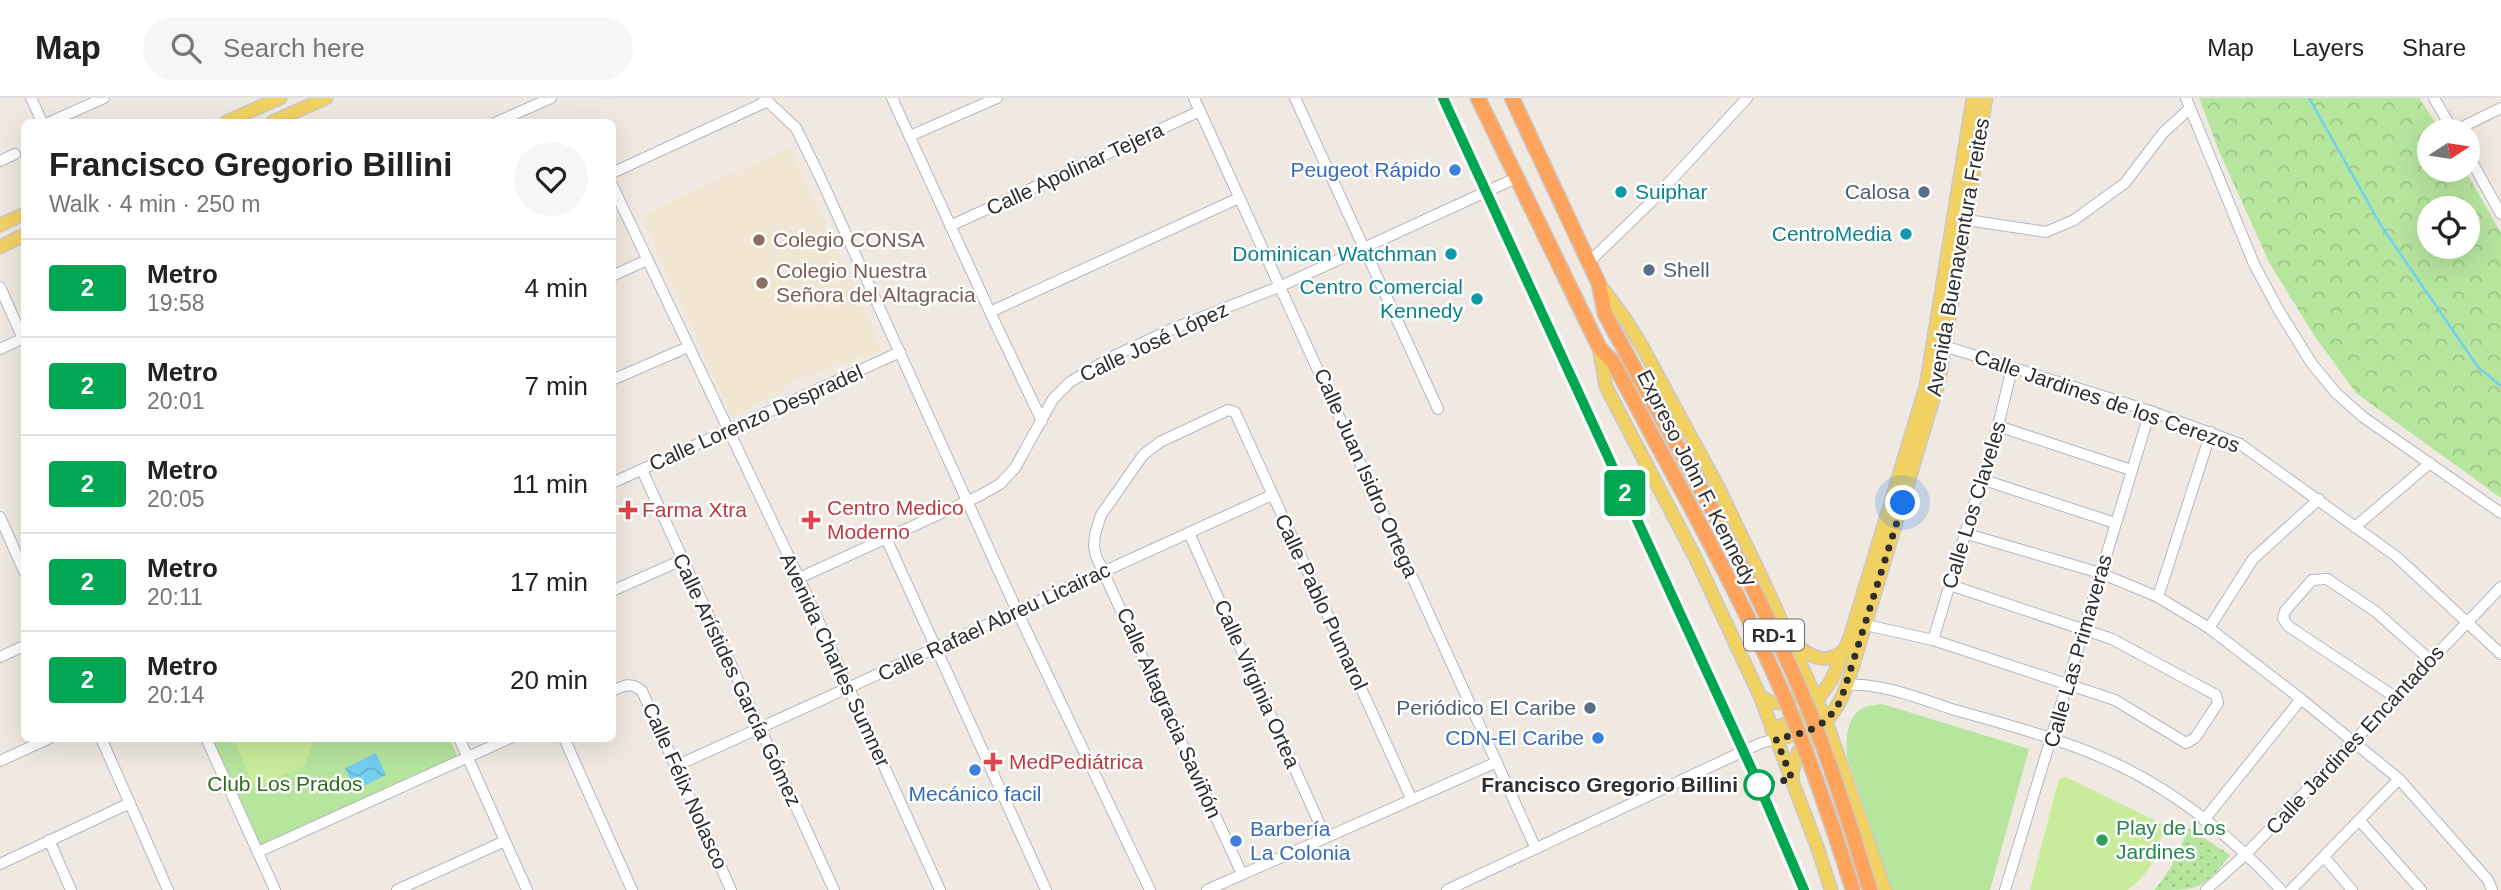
<!DOCTYPE html>
<html lang="en">
<head>
<meta charset="utf-8">
<style>
  :root { --surface:#fff; --page:#f6f6f6; --text:#222; --muted:#767676; --line:#e0e0e0 }
  body { margin:0; font-family:Helvetica,sans-serif; background:var(--page); color:var(--text); height:100vh; display:flex; flex-direction:column; font-size:26px; white-space:nowrap }
  * { box-sizing:border-box; margin:0 }
  p { font-size:23px; color:var(--muted) }
  .icon { flex:none; width:38px; height:38px; fill:none; stroke:currentColor; stroke-width:2; stroke-linecap:round; stroke-linejoin:round }
  .map { position:relative; flex:1; overflow:hidden }
  .panel { position:absolute; left:21px; top:21px; width:595px; height:623px; display:flex; flex-direction:column; background:var(--surface); border-radius:10px; box-shadow:0 7px 28px #0002 }
  .panel>* { flex:none }
  .badge { padding:0 14px; border-radius:5px; font-size:24px; line-height:46px }
  .needle { width:46px; rotate:78deg }
  .buttons { position:absolute; left:2417px; top:21px; display:grid; gap:14px }
  .buttons a { display:grid; place-items:center; width:63px; height:63px; border-radius:50%; background:var(--surface); box-shadow:0 7px 28px #0002; font-size:35px }
  .you { position:absolute; width:35px; height:35px; margin:-18px; border:5px solid #fff; border-radius:50%; background:#1a73e8; box-shadow:0 0 0 10px #1a73e833 }
  .map>.badge { position:absolute; translate:-50% -50%; box-shadow:0 0 0 4px #fff }
  .round { display:grid; place-items:center; flex:none; width:74px; height:74px; border-radius:37px; background:var(--page) }
  .head { display:flex; align-items:center; justify-content:space-between; height:119px; padding:0 28px }
  h1 { font-size:33px; font-weight:700; line-height:52px }
  ul { padding:0; list-style:none }
  li { display:flex; align-items:center; gap:21px; height:98px; padding:0 28px; border-top:2px solid var(--line) }
  li div { flex:1 }
  li b { display:block; font-size:26px }
  li em { font-style:normal }
  li .badge { min-width:77px; font-weight:700; text-align:center }
  header { display:flex; align-items:center; gap:42px; box-sizing:border-box; height:98px; padding:0 35px; background:var(--surface); border-bottom:2px solid var(--line) }
  header strong { font-size:33px }
  nav { display:flex; gap:38px; margin-inline-start:auto; font-size:24px }
  .search { width:490px; height:63px; background:var(--page); display:flex; align-items:center; gap:18px; box-sizing:border-box; padding:0 24px; border-radius:38px; color:var(--muted); font-size:26px }
  .map>svg:first-child { display:block }
</style>
</head>
<body>
<header>
<strong>Map</strong>
<div class="search"><svg class="icon" aria-label="search" viewBox="0 0 24 24"><circle cx="10" cy="10" r="6"/><path d="M15 15l6 6"/></svg>Search here</div>
<nav><a>Map</a><a>Layers</a><a>Share</a></nav>
</header>
<div class="map">
<svg width="2501" height="792" viewBox="0 0 2501 792">
  <defs>
    <pattern id="grass-dots" width="8" height="8" patternUnits="userSpaceOnUse" patternTransform="scale(1.75)"><rect width="8" height="8" fill="#b6e59e"/><path d="M2 2h.1M6 6h.1" fill="none" stroke="#9dc588" stroke-width="1.8" stroke-linecap="round"/></pattern>
    <pattern id="forest-crowns" width="20" height="18" patternUnits="userSpaceOnUse" patternTransform="scale(1.75)"><rect width="20" height="18" fill="#b6e59e"/><path d="M2 6a3 3 0 1 1 6 0M12 15a3 3 0 1 1 6 0" fill="none" stroke="#9dc588"/></pattern>
    <pattern id="water-waves" width="16" height="10" patternUnits="userSpaceOnUse" patternTransform="scale(1.75)"><rect width="16" height="10" fill="#75cff0"/><path d="M0 5q4-4 8 0t8 0" fill="none" stroke="#66b2ce"/></pattern>
  </defs>
  <rect width="100%" height="100%" fill="#efe9e1"/>
  <path fill="#f0e6d1" d="M790,49L882,252L799,281L733,320L641,118Z"/>
  <path fill="url(#grass-dots)" d="M2189,730L2230,757C2203,792 2198,792 2155,792L2171,769Z"/>
  <path fill="url(#forest-crowns)" fill-rule="evenodd" d="M2199,0H2419L2441,33H2429V72H2465L2501,135V400L2356,295L2314,237L2270,166L2219,53ZM2429,110H2468V149H2429Z"/>
  <g fill="#b6e59e">
    <path d="M1882,606L2029,651L1990,792H1892L1847,659C1846,642 1846,617 1865,609C1870,607 1877,607 1882,606Z"/>
    <path d="M211,641H450L457,658L260,749Z"/>
  </g>
  <g fill="#c9ec9a">
    <path d="M233,641H315L304,668L255,690Z"/>
    <path d="M2066,679L2164,727C2158,757 2152,773 2128,792H2030L2057,688L2059,681Z"/>
  </g>
  <path fill="url(#water-waves)" d="M376,655L386,677L355,692L345,670Z"/>
  <g fill="none" stroke-linecap="round" stroke-linejoin="round">
    <path stroke="#75cff0" stroke-width="2.5" d="M2309,0L2382,129L2478,269L2501,288"/>
    <defs>
      <g id="minor">
        <path d="M31,0L42,24"/>
        <path d="M764,0L796,30L821,81L1017,513L1150,792"/>
        <path d="M892,0L990,214L1042,323"/>
        <path d="M1194,0L1536,751"/>
        <path d="M1295,0L1438,311"/>
        <path d="M2186,0L2254,166L2278,211L2312,266L2336,295L2363,319L2501,415"/>
        <path d="M2434,0L2453,33"/>
        <path d="M50,24L104,0"/>
        <path d="M497,24L551,0"/>
        <path d="M2454,33L2501,10"/>
        <path d="M910,38L997,0"/>
        <path d="M2468,57L2501,116"/>
        <path d="M0,63L15,56"/>
        <path d="M612,75L768,3"/>
        <path d="M612,87L799,480L940,792"/>
        <path d="M1967,122L2046,134L2074,122L2125,85L2163,35L2189,11"/>
        <path d="M950,128L1200,13"/>
        <path d="M1589,164L1650,105L1747,0"/>
        <path d="M612,178L647,162"/>
        <path d="M0,189L24,243"/>
        <path d="M990,214L1239,100"/>
        <path d="M1938,246L2150,313L2240,346L2397,459L2501,556"/>
        <path d="M0,251L24,240"/>
        <path d="M612,282L688,249"/>
        <path d="M1998,328L2131,372"/>
        <path d="M642,372L834,792"/>
        <path d="M1981,381L2115,425"/>
        <path d="M612,385L900,254"/>
        <path d="M0,419L24,473"/>
        <path d="M2355,429L2430,365"/>
        <path d="M1189,435L1325,738"/>
        <path d="M1964,435L2100,475L2158,499L2209,530L2301,601L2399,681L2488,782L2492,792"/>
        <path d="M886,440L1046,792"/>
        <path d="M799,480L979,398L1000,386L1015,370L1053,301L1070,284L1110,260L1172,231L1281,188L1516,80"/>
        <path d="M612,493L682,462"/>
        <path d="M2158,499L2211,334"/>
        <path d="M1866,527L1933,542L2115,602L2186,645L2195,640L2218,605L2216,597L2112,541L1950,487"/>
        <path d="M2209,530L2253,461L2319,401"/>
        <path d="M1933,542L1998,328L2012,270"/>
        <path d="M0,559L24,548"/>
        <path d="M1847,587C1880,584 1923,602 1955,612C2008,627 2062,641 2112,664C2176,693 2234,741 2281,792"/>
        <path d="M612,593C625,587 631,584 642,593L731,792"/>
        <path d="M2395,599L2288,528L2283,520L2285,513L2312,482L2327,481L2375,513L2430,562"/>
        <path d="M101,640L168,792"/>
        <path d="M206,640L275,792"/>
        <path d="M459,640L527,792"/>
        <path d="M564,640L632,792"/>
        <path d="M0,663L50,640"/>
        <path d="M676,668L1272,397"/>
        <path d="M2204,722L2301,601"/>
        <path d="M2360,723L2421,792"/>
        <path d="M49,742L71,792"/>
        <path d="M258,754L510,640"/>
        <path d="M2325,760L2352,792"/>
        <path d="M0,766L130,705"/>
        <path d="M1242,776L1096,458L1094,448L1095,436L1101,417L1143,357L1160,344L1228,312L1235,314L1411,700"/>
        <path d="M397,792L505,743"/>
        <path d="M1207,792L1497,664"/>
        <path d="M1447,792L1761,645L1776,641"/>
        <path d="M2005,792L2150,313"/>
        <path d="M2206,792L2247,755L2501,489"/>
        <path d="M2291,792L2399,681"/>
      </g>
      <g id="major">
        <path d="M226,24L280,0"/>
        <path d="M272,24L326,0"/>
        <path d="M0,127L24,116"/>
        <path d="M0,149L24,137"/>
        <path d="M1600,187L1626,222L1643,250L1718,389L1768,493L1826,623L1885,792"/>
        <path d="M1599,249L1606,289L1696,461L1760,598L1818,751L1831,792"/>
        <path d="M1793,543C1809,560 1827,568 1846,551"/>
        <path d="M1760,598C1778,611 1796,605 1803,585"/>
        <path d="M1772,632L1807,616L1831,583L1850,539L1926,288L1973,0"/>
        <path d="M1776,641C1818,632 1830,630 1847,587L1939,282L1986,0"/>
        <path d="M1792,680C1794,660 1801,631 1828,647"/>
      </g>
      <g id="highway">
        <path d="M1478,0L1599,249L1613,264L1635,305"/>
        <path d="M1512,0L1599,186L1605,216L1648,295"/>
      </g>
    </defs>
    <use href="#minor" stroke="#b4b7c1" stroke-width="12"/>
    <use href="#major" stroke="#c9c9c9" stroke-width="15"/>
    <use href="#highway" stroke="#c9c9c9" stroke-width="17"/>
    <use href="#minor" stroke="#fff" stroke-width="10"/>
    <use href="#major" stroke="#f2d163" stroke-width="12"/>
    <use href="#highway" stroke="#ffa35c" stroke-width="14"/>
    <defs>
      <g id="highway-bridge">
        <path d="M1648,295C1709,405 1772,517 1818,635C1837,686 1854,739 1870,792"/>
        <path d="M1635,305C1686,401 1740,496 1783,596C1810,660 1832,725 1853,792"/>
      </g>
    </defs>
    <use href="#highway-bridge" stroke="#c9c9c9" stroke-width="17" stroke-linecap="butt"/>
    <use href="#highway-bridge" stroke="#ffa35c" stroke-width="14"/>
  </g>
  <g fill="none" stroke-linecap="round" stroke-linejoin="round">
    <defs>
      <path id="line" d="M1443,0L1759,687L1804,792"/>
    </defs>
    <use href="#line" stroke="#fff" stroke-width="16"/>
    <use href="#line" stroke="#00a651" stroke-width="10"/>
    <path stroke="#2e2e2e" stroke-width="7" stroke-dasharray="0 12.6" d="M1759,687L1792,681L1776,641C1807,634 1824,632 1841,602L1903,405"/>
  </g>
  <g fill="#3f7fe0" stroke="#fff" stroke-width="2.5">
    <circle cx="1455" cy="72" r="7"/>
    <circle cx="1598" cy="640" r="7"/>
    <circle cx="975" cy="672" r="7"/>
    <circle cx="1236" cy="743" r="7"/>
  </g>
  <g fill="#0f9aa8" stroke="#fff" stroke-width="2.5">
    <circle cx="1621" cy="94" r="7"/>
    <circle cx="1906" cy="136" r="7"/>
    <circle cx="1451" cy="156" r="7"/>
    <circle cx="1477" cy="201" r="7"/>
  </g>
  <g fill="#5c6f8a" stroke="#fff" stroke-width="2.5">
    <circle cx="1924" cy="94" r="7"/>
    <circle cx="1649" cy="172" r="7"/>
    <circle cx="1590" cy="610" r="7"/>
  </g>
  <g fill="#8d6e63" stroke="#fff" stroke-width="2.5">
    <circle cx="759" cy="142" r="7"/>
    <circle cx="762" cy="185" r="7"/>
  </g>
  <g fill="#e0444e" stroke="#fff" stroke-width="2.5">
    <path d="M624.5 401.5h7v7h7v7h-7v7h-7v-7h-7v-7h7z"/>
    <path d="M807.5 411.5h7v7h7v7h-7v7h-7v-7h-7v-7h7z"/>
    <path d="M989.5 653.5h7v7h7v7h-7v7h-7v-7h-7v-7h7z"/>
  </g>
  <circle fill="#fff" stroke="#00a651" stroke-width="3.5" cx="1759" cy="687" r="14"/>
  <circle fill="#2e9e5b" stroke="#fff" stroke-width="2.5" cx="2102" cy="742" r="7"/>
  <g text-anchor="middle" stroke-width="5" stroke-linejoin="round" paint-order="stroke">
    <rect fill="#fff" stroke="#6d6d6d" stroke-width="2" x="1744" y="521.5" width="60" height="31" rx="5"/>
    <g font-size="19" font-weight="bold" fill="#2e2e2e">
      <text x="1774" y="544">RD-1</text>
    </g>
    <g font-size="21" fill="#2e2e2e" stroke="#fff">
      <text transform="translate(1075 71) rotate(-25)" y="7">Calle Apolinar Tejera</text>
      <text transform="translate(1958 159) rotate(-80)" y="7">Avenida Buenaventura Freites</text>
      <text transform="translate(1154 244) rotate(-25)" y="7">Calle José López</text>
      <text transform="translate(2107 303) rotate(19)" y="7">Calle Jardines de los Cerezos</text>
      <text transform="translate(756 320) rotate(-24)" y="7">Calle Lorenzo Despradel</text>
      <text transform="translate(1366 375) rotate(66)" y="7">Calle Juan Isidro Ortega</text>
      <text transform="translate(1697 380) rotate(63)" y="7">Expreso John F. Kennedy</text>
      <text transform="translate(1974 407) rotate(-73)" y="7">Calle Los Claveles</text>
      <text transform="translate(1321 504) rotate(65)" y="7">Calle Pablo Pumarol</text>
      <text transform="translate(994 524) rotate(-25)" y="7">Calle Rafael Abreu Licairac</text>
      <text transform="translate(2078 553) rotate(-74)" y="7">Calle Las Primaveras</text>
      <text transform="translate(835 562) rotate(65)" y="7">Avenida Charles Sumner</text>
      <text transform="translate(737 582) rotate(65)" y="7">Calle Arístides García Gómez</text>
      <text transform="translate(1257 586) rotate(66)" y="7">Calle Virginia Ortea</text>
      <text transform="translate(1169 615) rotate(66)" y="7">Calle Altagracia Saviñón</text>
      <text transform="translate(2355 642) rotate(-47)" y="7">Calle Jardines Encantados</text>
      <text transform="translate(685 688) rotate(66)" y="7">Calle Félix Nolasco</text>
    </g>
    <g font-size="21" fill="#366cbe" stroke="#fff" text-anchor="end">
      <text x="1441" y="79">Peugeot Rápido</text>
      <text x="1584" y="647">CDN-El Caribe</text>
      <text x="975" y="703" text-anchor="middle">Mecánico facil</text>
      <text x="1250" y="738" text-anchor="start">Barbería<tspan x="1250" dy="24">La Colonia</tspan></text>
    </g>
    <g font-size="21" fill="#0d838f" stroke="#fff" text-anchor="end">
      <text x="1635" y="101" text-anchor="start">Suiphar</text>
      <text x="1892" y="143">CentroMedia</text>
      <text x="1437" y="163">Dominican Watchman</text>
      <text x="1463" y="196">Centro Comercial<tspan x="1463" dy="24">Kennedy</tspan></text>
    </g>
    <g font-size="21" fill="#4e5e75" stroke="#fff" text-anchor="end">
      <text x="1910" y="101">Calosa</text>
      <text x="1663" y="179" text-anchor="start">Shell</text>
      <text x="1576" y="617">Periódico El Caribe</text>
    </g>
    <g font-size="21" fill="#785e54" stroke="#fff" text-anchor="start">
      <text x="773" y="149">Colegio CONSA</text>
      <text x="776" y="180">Colegio Nuestra<tspan x="776" dy="24">Señora del Altagracia</tspan></text>
    </g>
    <g font-size="21" fill="#be3a42" stroke="#fff" text-anchor="start">
      <text x="827" y="417">Centro Medico<tspan x="827" dy="24">Moderno</tspan></text>
      <text x="642" y="419">Farma Xtra</text>
      <text x="1009" y="671">MedPediátrica</text>
    </g>
    <g font-size="21" fill="#2c6e1b" stroke="#fff">
      <text x="285" y="693">Club Los Prados</text>
    </g>
    <g font-size="21" font-weight="bold" fill="#2e2e2e" stroke="#fff" text-anchor="end">
      <text x="1738" y="694">Francisco Gregorio Billini</text>
    </g>
    <g font-size="21" fill="#27864d" stroke="#fff" text-anchor="start">
      <text x="2116" y="737">Play de Los<tspan x="2116" dy="24">Jardines</tspan></text>
    </g>
  </g>
</svg>
<div class="buttons">
<a><svg class="needle" viewBox="-14 -14 28 28"><path d="M0-13l5 13h-10z" fill="#e53935"/><path d="M0 13l5-13h-10z" fill="#767676"/></svg></a>
<a><svg class="icon" aria-label="locate" viewBox="0 0 24 24"><circle cx="12" cy="12" r="6"/><path d="M12 2v4M12 18v4M2 12h4M18 12h4"/></svg></a>
</div>
<div class="you" style="left:1903px;top:405px"></div>
<b class="badge" style="left:1625px;top:395px;background:#00a651;color:#fff">2</b>
<section class="panel">
<div class="head"><div><h1>Francisco Gregorio Billini</h1><p>Walk · 4 min · 250 m</p></div><a class="round"><svg class="icon" aria-label="heart" viewBox="0 0 24 24"><path d="M12 20l-8-8c-3-5 5-10 8-4 3-6 11-1 8 4z"/></svg></a></div>
<ul>
<li><span class="badge" style="background:#00a651;color:#fff">2</span><div><b>Metro</b><p>19:58</p></div><em>4 min</em></li>
<li><span class="badge" style="background:#00a651;color:#fff">2</span><div><b>Metro</b><p>20:01</p></div><em>7 min</em></li>
<li><span class="badge" style="background:#00a651;color:#fff">2</span><div><b>Metro</b><p>20:05</p></div><em>11 min</em></li>
<li><span class="badge" style="background:#00a651;color:#fff">2</span><div><b>Metro</b><p>20:11</p></div><em>17 min</em></li>
<li><span class="badge" style="background:#00a651;color:#fff">2</span><div><b>Metro</b><p>20:14</p></div><em>20 min</em></li>
</ul>
</section>
</div>
</body>
</html>
